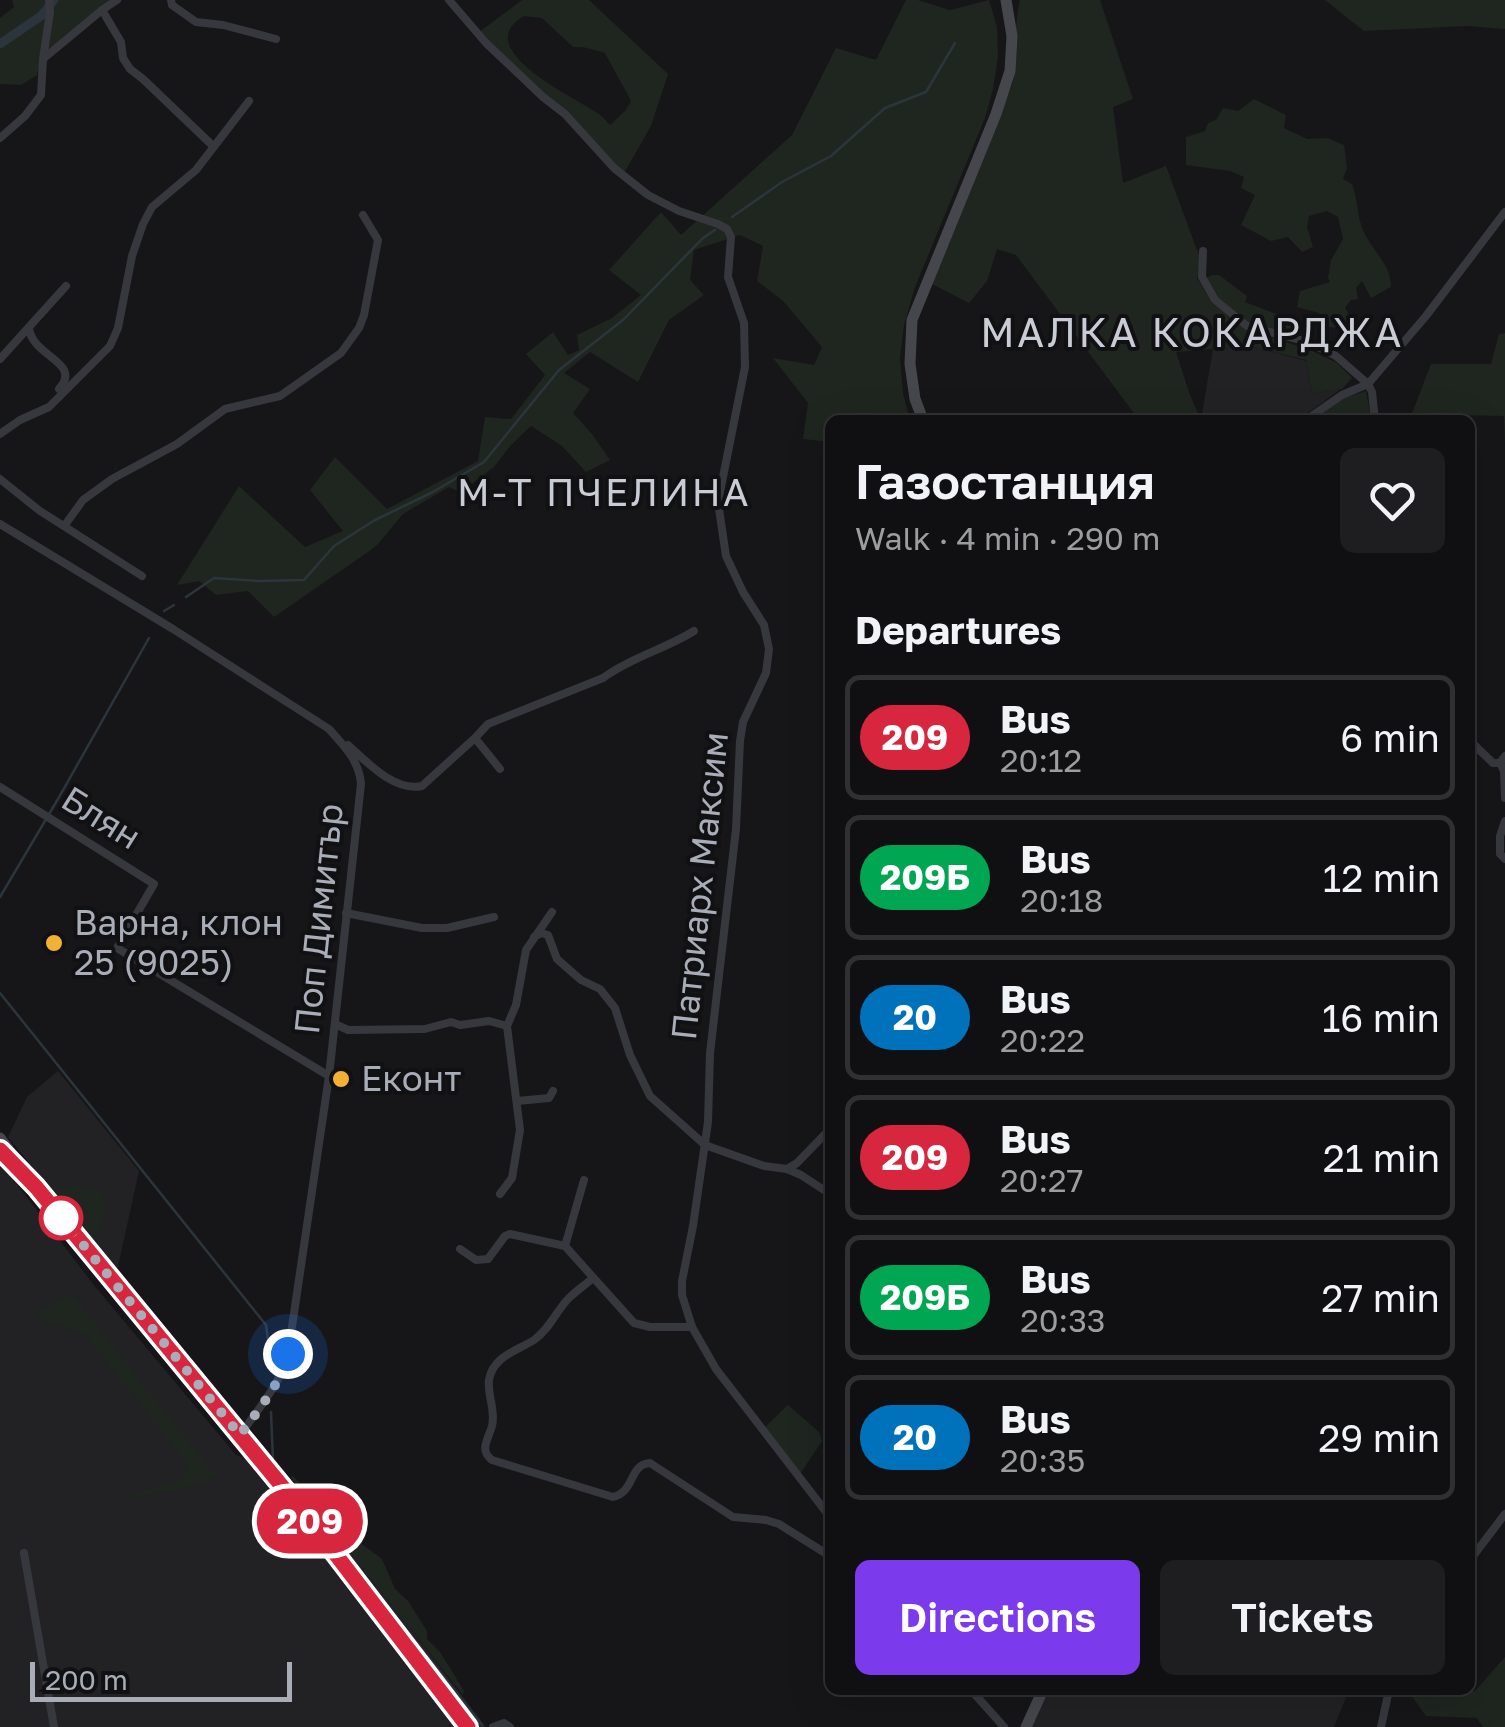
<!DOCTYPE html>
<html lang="en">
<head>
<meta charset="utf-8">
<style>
  :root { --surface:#101012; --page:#1e1e20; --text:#f1f3f6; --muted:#9c9d9f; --line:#303032; --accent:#7c3aed }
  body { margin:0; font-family:"Golos Text",sans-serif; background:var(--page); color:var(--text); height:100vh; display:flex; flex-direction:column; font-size:38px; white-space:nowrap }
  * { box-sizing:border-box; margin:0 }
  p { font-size:32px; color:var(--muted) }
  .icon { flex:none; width:55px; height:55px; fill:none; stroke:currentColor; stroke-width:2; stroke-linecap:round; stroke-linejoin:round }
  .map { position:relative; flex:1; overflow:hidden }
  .drawer { position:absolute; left:825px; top:415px; width:650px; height:1280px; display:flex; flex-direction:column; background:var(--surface); border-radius:15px; box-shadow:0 10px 40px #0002,0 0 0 2px var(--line) }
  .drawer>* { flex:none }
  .badge { padding:0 20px; border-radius:32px; font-size:35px; line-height:65px }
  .scale { position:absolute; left:30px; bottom:25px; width:262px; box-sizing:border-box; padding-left:10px; border:5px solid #a8adb8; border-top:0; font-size:28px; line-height:35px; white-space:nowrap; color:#a8adb8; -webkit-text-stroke:8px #111113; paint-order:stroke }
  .you { position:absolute; width:50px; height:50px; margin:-25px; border:8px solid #fff; border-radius:50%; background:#1a73e8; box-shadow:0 0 0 15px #1a73e833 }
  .map>.badge { position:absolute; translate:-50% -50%; box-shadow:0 0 0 5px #fff }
  h2 { padding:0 30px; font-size:38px; line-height:90px }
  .round { display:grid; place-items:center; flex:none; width:105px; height:105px; border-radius:15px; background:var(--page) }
  .summary { display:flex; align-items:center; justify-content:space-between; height:170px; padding:0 30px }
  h1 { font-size:48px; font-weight:600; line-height:75px }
  .cta { display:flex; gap:20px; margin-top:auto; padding:20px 30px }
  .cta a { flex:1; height:115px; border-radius:15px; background:var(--accent); color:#fff; font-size:40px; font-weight:600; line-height:115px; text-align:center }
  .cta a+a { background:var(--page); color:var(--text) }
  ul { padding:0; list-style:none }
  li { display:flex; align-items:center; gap:30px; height:125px; margin:0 20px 15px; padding:0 10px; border:5px solid var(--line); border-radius:15px }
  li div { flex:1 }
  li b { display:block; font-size:38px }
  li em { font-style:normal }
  li .badge { min-width:110px; font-weight:700; text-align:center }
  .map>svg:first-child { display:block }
</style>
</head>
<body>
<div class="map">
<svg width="1505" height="1727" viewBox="0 0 1505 1727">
  <rect width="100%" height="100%" fill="#161618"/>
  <g fill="#222225">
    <path d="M1250,346L1306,361L1312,394L1341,389L1298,420H1201L1213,349Z"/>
    <path d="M58,1071L139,1171L117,1271L8,1137L27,1097Z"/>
    <path d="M0,1162L93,1284L236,1455L285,1473L361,1564L486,1727H0Z"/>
    <path d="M1050,1690H1349L1334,1727H1030Z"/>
  </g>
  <g fill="#1e261f" fill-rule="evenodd">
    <path d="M12,0H117L42,54L37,75L21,85L0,84V18L14,7Z"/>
    <path d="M522,0H589L668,74L651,126L623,175L479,32ZM524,16L542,18L573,47H583L605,53L631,101L626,110L610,125C607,122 603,117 599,114C578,99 467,49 524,16Z"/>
    <path d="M906,0H918L950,10L989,0L997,27L998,57L993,89L985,118L915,287L904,325L900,358L903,393L910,420L851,418L830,420V442L803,439L808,403L773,358L814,365L822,347L783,301L757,281L763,246L740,235L694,250L690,280L704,295L669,320L638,382L590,352L564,373L590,389L573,413L592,434L610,460L586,472L562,446L531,426L511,445L494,467L461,492L449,487L403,514L378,544L368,552L274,617L248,591L216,595L199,581L177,585L239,486L305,547L343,531L310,490L335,457L387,509L478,461L485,417L511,419L545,375L526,354L553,332L568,355L579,350L577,335L612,318L641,295L609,270L661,212L681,235L792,135L836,48L876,60Z"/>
    <path d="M1020,0H1100L1133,99L1113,107L1123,183L1166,166L1201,261L1197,278L1212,303L1247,330L1308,349L1337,363L1352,378L1342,389L1312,394L1306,360L1250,346L1176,352L1190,395L1201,420H1139L1016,255L997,249L987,281L969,303L930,283L1013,82C1015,55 1014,28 1020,0Z"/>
    <path d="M1325,0H1505V29L1467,26L1364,31Z"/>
    <path d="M1254,99L1286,115L1284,128L1307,139L1327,138L1344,145L1347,168L1343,179L1352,184C1358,199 1357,216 1363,230C1371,250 1392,265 1391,287L1371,298L1362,281L1356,288L1358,299L1351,300L1345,308L1352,319L1334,328L1322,325L1324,318L1319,317V313L1297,307L1300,291L1330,282L1328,278L1331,260L1343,239L1338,217L1327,211L1309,216L1307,227L1313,247L1302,252L1288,237L1271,241L1241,225L1255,195L1241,188L1244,177L1230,171L1186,165V137L1205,131L1208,123L1216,120L1223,108L1238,111Z"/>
    <path d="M1212,275H1219L1247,296L1245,302L1274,313L1301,319L1298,339C1244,325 1237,326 1203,280Z"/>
    <path d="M1505,333V444L1504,416L1450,415V420H1315L1341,399L1366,391L1370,413L1411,416L1431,364H1491L1499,334Z"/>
    <path d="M76,1185L101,1192C108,1205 105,1230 91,1238L55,1192L57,1189Z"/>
    <path d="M71,1293L217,1477L206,1478V1484L110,1502L180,1480L187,1473L185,1461L86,1336L36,1317H29Z"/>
    <path d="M788,1405L819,1432L822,1441L798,1477L762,1430Z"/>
    <path d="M293,1476L340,1528L382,1559L395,1589L408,1601L427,1631V1639L440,1652L464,1691L463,1695L291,1478Z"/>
    <path d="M1505,1657V1727H1483L1477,1718L1426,1716L1409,1692L1413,1690L1475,1691Z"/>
  </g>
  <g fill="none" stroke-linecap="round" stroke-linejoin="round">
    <g stroke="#2c353c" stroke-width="2.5">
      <path d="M732,217L782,182L831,156L885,108L926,92L955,43"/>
      <path d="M186,597L214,578L259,581L304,580L334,546L375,520L431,493L484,462L559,370L623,320L703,238L715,230"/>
      <path d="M164,611L174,605"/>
      <path d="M0,897L58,799L149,638"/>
      <path d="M0,993L266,1325L270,1354"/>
      <path d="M271,1412L273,1461L482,1725"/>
    </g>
    <path stroke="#2c353c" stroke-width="9" d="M0,44L41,16L54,0"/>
    <g stroke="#37383d" stroke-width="8">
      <path d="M171,0L172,5L196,22L223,25L276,39"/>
      <path d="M449,0L486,43L543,97L565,114L614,168L648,195L679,211L718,224L727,229L731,237L728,277L744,323L745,367L718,502L726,556L743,592L764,625L769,649L766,673L743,722L740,741L736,829L710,1053L708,1122L693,1226L682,1281V1295L692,1327L716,1369L830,1517"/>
      <path d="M102,10L121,42L123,58L130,69L143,79L213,146"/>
      <path d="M43,59L102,10L117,0"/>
      <path d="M0,138L25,116L41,95L43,59L50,12L49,0"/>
      <path d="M1203,251L1202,277L1215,300L1247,326L1308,342L1336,356L1368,384L1372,392L1375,420"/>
      <path d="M29,328C32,357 83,362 59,389"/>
      <path d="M0,359L66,286"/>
      <path d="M1306,420L1342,395L1368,384L1426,316L1505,212"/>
      <path d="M0,434L20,420L49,407L110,346L118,328L132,256L143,224L152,207L196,170L249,101"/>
      <path d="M0,479L40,511L142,576"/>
      <path d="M0,524L173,629L329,729C344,746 359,760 361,784L329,1076L288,1354C280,1385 258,1409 240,1435"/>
      <path d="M65,525L83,500L112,479L177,444L225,409L280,396L341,353L359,328L364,315L378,240L363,215"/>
      <path d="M475,738L500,769"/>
      <path d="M1470,741L1493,763H1500L1505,756"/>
      <path d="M348,745C367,762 394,792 422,786L475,738L488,724L603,678C630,658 665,649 694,631"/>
      <path d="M1500,763L1504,771L1505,798"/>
      <path d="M0,787L154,884L117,948L329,1076"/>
      <path d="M1505,821L1500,836V854L1505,859"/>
      <path d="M346,913L422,928H447L494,917"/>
      <path d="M534,937L541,933L548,935L557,959L581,980L600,989L615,1008L630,1055L650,1096L705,1145L764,1166L787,1169L801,1175L830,1194"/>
      <path d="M335,1024L348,1030L425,1029L451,1022L460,1025L489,1021L507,1026"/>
      <path d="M517,1101L549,1098L553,1091"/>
      <path d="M787,1169L797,1163L830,1129"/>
      <path d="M584,1180L565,1246L634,1323L650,1327H692"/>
      <path d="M500,1194L512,1178L520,1130L507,1026L516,1005L526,950L552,912"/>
      <path d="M460,1249L476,1260L488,1259L505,1236L510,1234L565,1246"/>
      <path d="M593,1278C585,1285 576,1291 569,1298C556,1311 550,1329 534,1340C517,1351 493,1356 489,1380C487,1395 496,1410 492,1426C488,1440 479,1450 492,1460L613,1497C636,1491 628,1465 650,1463L733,1517L766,1520L779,1524L830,1556"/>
      <path d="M24,1553L54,1727"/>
      <path d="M1470,1560L1505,1514"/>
      <path d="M971,1690L1004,1727"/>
      <path d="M493,1727L504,1723L510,1727"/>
      <path d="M1381,1727L1389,1690"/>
    </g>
    <g stroke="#45474d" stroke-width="11">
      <path d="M923,420L915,399L910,364L912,320L996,114L1010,71L1012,36L1006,0"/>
      <path d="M0,1138L15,1158"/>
      <path d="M0,1151L25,1175L304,1513L468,1727"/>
      <path d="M1026,1727L1043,1690"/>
    </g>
  </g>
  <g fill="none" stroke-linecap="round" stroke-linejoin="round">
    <defs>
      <path id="line" d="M0,1150L36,1187L304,1513L468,1727"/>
    </defs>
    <use href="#line" stroke="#fff" stroke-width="22"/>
    <use href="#line" stroke="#d7263d" stroke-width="15"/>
    <path stroke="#a8adb8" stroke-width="10" stroke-dasharray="0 18" d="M61,1218L240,1435C259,1409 280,1385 288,1354"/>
  </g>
  <g fill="#f2b134" stroke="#111113" stroke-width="4">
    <circle cx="54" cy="943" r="10"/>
    <circle cx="341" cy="1079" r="10"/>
  </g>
  <circle fill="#fff" stroke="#d7263d" stroke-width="5" cx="61" cy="1218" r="20"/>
  <g text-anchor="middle" stroke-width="8" stroke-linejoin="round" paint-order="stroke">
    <g font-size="35" fill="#a8adb8" stroke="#111113">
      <text transform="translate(101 818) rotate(32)" y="12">Блян</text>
      <text transform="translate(700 886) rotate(-84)" y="12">Патриарх Максим</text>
      <text transform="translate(319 919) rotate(-84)" y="12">Поп Димитър</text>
    </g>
    <g font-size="35" fill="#a8adb8" stroke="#111113" text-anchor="start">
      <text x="74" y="935">Варна, клон<tspan x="74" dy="40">25 (9025)</tspan></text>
      <text x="361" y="1091">Еконт</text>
    </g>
    <g font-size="38" letter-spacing="2.5" fill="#c9ccd4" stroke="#111113">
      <text x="604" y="506">М-Т ПЧЕЛИНА</text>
    </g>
    <g font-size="40" letter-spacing="2.5" fill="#c9ccd4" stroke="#111113">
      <text x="1192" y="347">МАЛКА КОКАРДЖА</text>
    </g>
  </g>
</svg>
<div class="scale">200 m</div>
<div class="you" style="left:288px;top:1354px"></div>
<b class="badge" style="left:310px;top:1521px;background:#d7263d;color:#fff">209</b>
<section class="drawer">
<div class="summary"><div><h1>Газoстанция</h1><p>Walk · 4 min · 290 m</p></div><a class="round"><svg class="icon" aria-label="heart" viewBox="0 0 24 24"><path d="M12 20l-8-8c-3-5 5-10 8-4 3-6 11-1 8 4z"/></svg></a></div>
<h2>Departures</h2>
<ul>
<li><span class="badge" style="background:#d7263d;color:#fff">209</span><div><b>Bus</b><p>20:12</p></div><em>6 min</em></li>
<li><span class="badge" style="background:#00a651;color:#fff">209Б</span><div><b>Bus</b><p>20:18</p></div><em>12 min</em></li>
<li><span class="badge" style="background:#0072bc;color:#fff">20</span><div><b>Bus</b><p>20:22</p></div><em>16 min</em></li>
<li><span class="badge" style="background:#d7263d;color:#fff">209</span><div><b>Bus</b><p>20:27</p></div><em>21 min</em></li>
<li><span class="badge" style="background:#00a651;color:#fff">209Б</span><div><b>Bus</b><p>20:33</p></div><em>27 min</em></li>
<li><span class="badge" style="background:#0072bc;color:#fff">20</span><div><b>Bus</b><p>20:35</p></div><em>29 min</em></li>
</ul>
<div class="cta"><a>Directions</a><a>Tickets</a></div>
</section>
</div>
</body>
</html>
